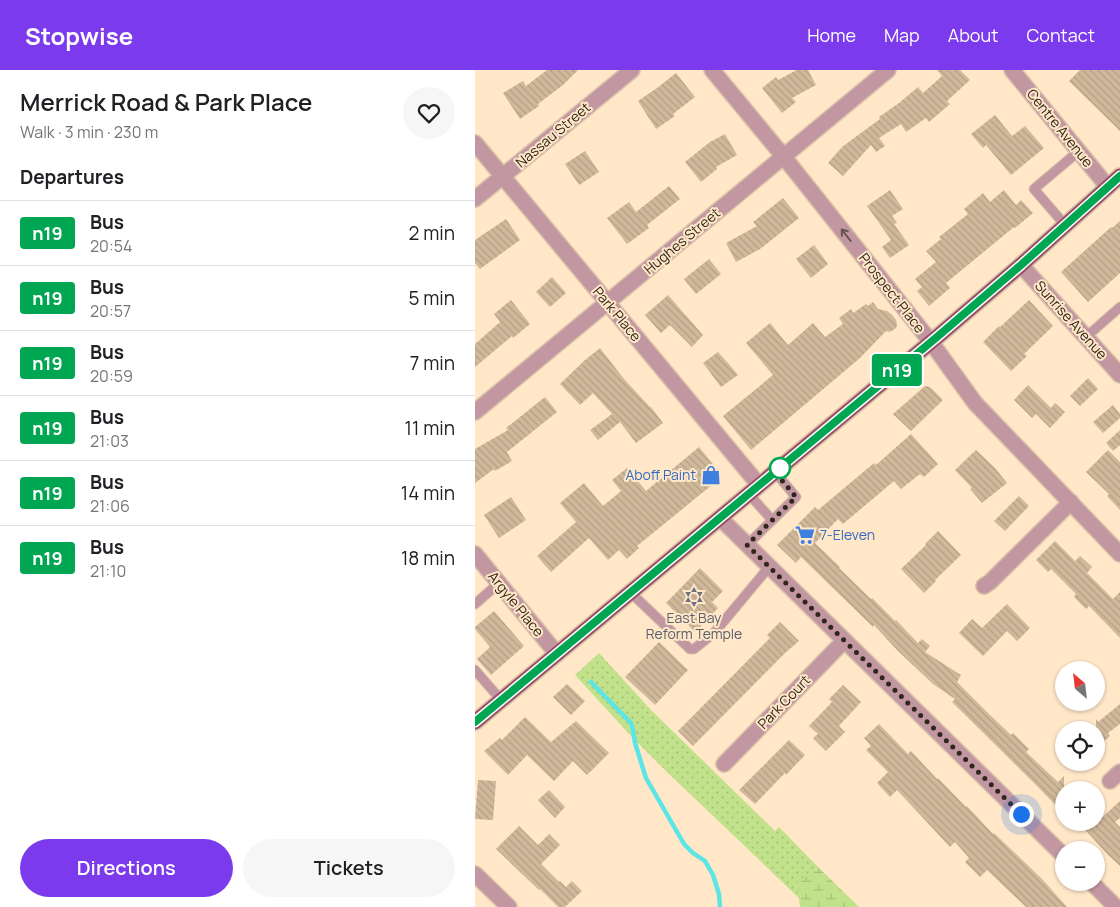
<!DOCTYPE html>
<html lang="en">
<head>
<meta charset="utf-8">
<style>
  :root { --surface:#fff; --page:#f6f6f6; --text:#202124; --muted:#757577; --line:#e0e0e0; --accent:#7c3aed }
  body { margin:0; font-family:Manrope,sans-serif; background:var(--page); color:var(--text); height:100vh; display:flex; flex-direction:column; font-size:19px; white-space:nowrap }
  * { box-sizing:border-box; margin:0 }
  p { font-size:16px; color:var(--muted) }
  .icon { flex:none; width:28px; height:28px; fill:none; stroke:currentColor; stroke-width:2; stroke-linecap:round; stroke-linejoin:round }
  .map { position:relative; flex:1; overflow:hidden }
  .panel { display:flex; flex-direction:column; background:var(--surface); width:475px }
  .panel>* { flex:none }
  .badge { padding:0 10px; border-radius:4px; font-size:18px; line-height:32px }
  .needle { width:32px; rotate:332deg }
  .controls { position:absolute; left:580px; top:591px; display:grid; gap:10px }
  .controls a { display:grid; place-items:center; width:50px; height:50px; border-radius:50%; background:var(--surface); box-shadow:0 1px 4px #0004; font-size:25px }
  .you { position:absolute; width:25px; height:25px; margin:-12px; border:4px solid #fff; border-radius:50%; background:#1a73e8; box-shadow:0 0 0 8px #1a73e833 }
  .map>.badge { position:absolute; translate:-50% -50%; box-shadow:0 0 0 2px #fff }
  h2 { padding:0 20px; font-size:19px; line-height:45px }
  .round { display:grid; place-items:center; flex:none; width:52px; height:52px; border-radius:26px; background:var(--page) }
  .overview { display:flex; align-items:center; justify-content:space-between; height:85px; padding:0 20px }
  h1 { font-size:24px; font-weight:600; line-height:38px }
  .primary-button { display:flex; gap:10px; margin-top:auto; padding:10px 20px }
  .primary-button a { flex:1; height:58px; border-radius:30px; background:var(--accent); color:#fff; font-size:20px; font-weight:600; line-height:58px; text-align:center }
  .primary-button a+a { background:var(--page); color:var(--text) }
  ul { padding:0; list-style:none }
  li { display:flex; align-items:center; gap:15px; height:65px; padding:0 20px; border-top:1px solid var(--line) }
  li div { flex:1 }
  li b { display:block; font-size:19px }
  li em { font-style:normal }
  li .badge { min-width:55px; font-weight:700; text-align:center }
  header { display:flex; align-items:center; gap:30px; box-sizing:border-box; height:70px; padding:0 25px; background:var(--accent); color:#fff }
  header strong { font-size:24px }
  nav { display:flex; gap:28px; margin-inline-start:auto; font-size:18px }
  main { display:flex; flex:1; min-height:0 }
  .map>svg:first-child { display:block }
</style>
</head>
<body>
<header>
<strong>Stopwise</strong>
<nav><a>Home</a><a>Map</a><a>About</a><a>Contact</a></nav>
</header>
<main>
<section class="panel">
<div class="overview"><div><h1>Merrick Road &amp; Park Place</h1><p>Walk · 3 min · 230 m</p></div><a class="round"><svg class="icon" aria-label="heart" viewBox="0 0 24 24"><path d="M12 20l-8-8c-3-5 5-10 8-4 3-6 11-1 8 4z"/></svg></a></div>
<h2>Departures</h2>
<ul>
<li><span class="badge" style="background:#00a651;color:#fff">n19</span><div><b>Bus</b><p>20:54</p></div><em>2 min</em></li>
<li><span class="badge" style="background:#00a651;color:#fff">n19</span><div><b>Bus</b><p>20:57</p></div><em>5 min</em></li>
<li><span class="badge" style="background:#00a651;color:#fff">n19</span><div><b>Bus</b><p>20:59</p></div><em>7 min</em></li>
<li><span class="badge" style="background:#00a651;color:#fff">n19</span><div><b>Bus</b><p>21:03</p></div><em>11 min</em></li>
<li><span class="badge" style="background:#00a651;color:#fff">n19</span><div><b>Bus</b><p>21:06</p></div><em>14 min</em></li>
<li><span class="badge" style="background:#00a651;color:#fff">n19</span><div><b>Bus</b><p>21:10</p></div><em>18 min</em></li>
</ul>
<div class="primary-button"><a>Directions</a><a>Tickets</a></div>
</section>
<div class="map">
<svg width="645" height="837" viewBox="0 0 645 837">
  <defs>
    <pattern id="grass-dots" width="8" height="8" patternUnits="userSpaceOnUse" patternTransform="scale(1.25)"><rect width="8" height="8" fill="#c1e18a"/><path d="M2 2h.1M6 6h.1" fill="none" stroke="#a6c176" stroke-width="1.8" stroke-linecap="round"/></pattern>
    <pattern id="wetland-marsh" width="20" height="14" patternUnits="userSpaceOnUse" patternTransform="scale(1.25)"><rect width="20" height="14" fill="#c1e18a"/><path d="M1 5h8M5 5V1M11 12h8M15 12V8" fill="none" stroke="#a6c176"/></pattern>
    <pattern id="building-back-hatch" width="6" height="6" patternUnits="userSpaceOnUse" patternTransform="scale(1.25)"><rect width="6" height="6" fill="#d0b99b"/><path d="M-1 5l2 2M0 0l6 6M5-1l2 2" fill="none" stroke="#b39f85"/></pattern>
  </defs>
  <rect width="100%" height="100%" fill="#ffe7c8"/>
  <path fill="url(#grass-dots)" d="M124,583L177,641L300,761L304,757L343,797L322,813L324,828L190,700L157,667L100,605Z"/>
  <path fill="url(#wetland-marsh)" d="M343,797L384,837H325L322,813Z"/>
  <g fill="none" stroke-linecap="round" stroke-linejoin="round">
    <path stroke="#5ce5e6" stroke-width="4.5" d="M116,612L156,653L158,660L160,673L171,708L209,774L218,783L230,791L238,805L244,824L245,837"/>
  </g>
  <g fill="url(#building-back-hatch)">
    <path d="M72,0H103L88,15L63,34L64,36L45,49L28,23L48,11L51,16Z"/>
    <path d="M322,0H333L341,15L317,28L321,32L307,43L287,18L301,7L303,10Z"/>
    <path d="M462,0H485L495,10L472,31L475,34L454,52L451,48L431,62L426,54L404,68L410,76L401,82L396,75L368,106L353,93L367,77L405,49L404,47L424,33L443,17L448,23L467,6Z"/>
    <path d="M605,0H645V61L594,11Z"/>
    <path d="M201,3L220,27L198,44L200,46L181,59L163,31L182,18Z"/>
    <path d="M520,45L537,66L550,56L569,78L536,105L511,75L508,78L496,64Z"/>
    <path d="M250,64L262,85L241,97L242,99L226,112L210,92L235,72Z"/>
    <path d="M110,81L124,102L104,115L90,94Z"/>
    <path d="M194,116L205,129L172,155L174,158L152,174L132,148L154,132L161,142Z"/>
    <path d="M415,120L428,139L417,146L422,153L419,154L434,175L415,188L407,177L416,170L392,136Z"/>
    <path d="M529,120L541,135L546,130L558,143L540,158L539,157L471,213L475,218L454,236L442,221L447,217L440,209L461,192L451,181L466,169L464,167L493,144L489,139L508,123L515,132Z"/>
    <path d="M308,128L324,148L285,179L261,192L251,173L282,156L278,152Z"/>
    <path d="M31,149L45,170L5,199L0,193V170Z"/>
    <path d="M645,151V203L613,232L586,202L636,157L637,158Z"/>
    <path d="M339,175L353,194L336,208L321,189Z"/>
    <path d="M234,189L246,204L221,224L209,209Z"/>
    <path d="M77,207L91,223L75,237L61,222Z"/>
    <path d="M193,225L228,265L217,277L195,255L186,263L170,245Z"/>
    <path d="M36,230L55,254L38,268L37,266L0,297V274L25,252L19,244Z"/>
    <path d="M554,230L578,256L549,284L552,286L536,301L508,272L524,256L525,257Z"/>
    <path d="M398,232L403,239L412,241L417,245L421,250L422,255L421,258L415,262L411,261L385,288L276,380L248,346L298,305L271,273L295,253L313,275L338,253L350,267L368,254L364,248L376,239L378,243L391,234L393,236Z"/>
    <path d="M125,278L149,309L175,337H176L188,353L161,373L145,352L123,370L115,360L137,344L118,323L105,335L85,314L110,290Z"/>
    <path d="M243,282L253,293L263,305L246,317L228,293Z"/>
    <path d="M613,308L623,319L605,336L595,326Z"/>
    <path d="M553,315L576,338L580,333L590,342L575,358L561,344L557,348L539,330Z"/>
    <path d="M450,316L455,317L468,330L436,361L418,344Z"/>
    <path d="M70,327L82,342L32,382L37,391L20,401L19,399L0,413V379L33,360L31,358Z"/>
    <path d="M638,335L645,344V348L628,363L618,352Z"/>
    <path d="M645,360V375L638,381L631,373Z"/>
    <path d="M436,364L463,394L449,407L445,404L426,419L419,411L368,454L363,449L340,473L365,497L364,498L396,529L397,528L420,551L421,550L443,573L447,569L455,576L450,582L486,605L482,612L513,643L536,665L538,663L554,679L551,682L583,712L589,706V744L562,716L477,632L480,629L458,614L422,580L399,555L398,557L326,487L321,493L302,475L340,437L343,440L399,393L401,395Z"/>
    <path d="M224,377L242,399L244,405L243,410L162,476L164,478L152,489L144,480L133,490L114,468L76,502L62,486L101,452L85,433L109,413L128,436L146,421L137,410L152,398L171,421Z"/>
    <path d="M501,380L520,398L532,413L507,433L495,419L497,418L480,400Z"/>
    <path d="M633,380L645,392V440L632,426L634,424L611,402Z"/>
    <path d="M544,426L554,436L530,461L519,451Z"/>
    <path d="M36,427L51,450L24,468L9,445Z"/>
    <path d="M463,461L486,485L460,510L461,511L449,523L426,499L451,475L450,474Z"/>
    <path d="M580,471L600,491L605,486L617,497L612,503L638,529L645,522V568L614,536L611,539L599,527L601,524L576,499L573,502L561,490Z"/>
    <path d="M225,498L248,521L237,532L243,538L220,562L191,533Z"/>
    <path d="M532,534L555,558L542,571L532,561L508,586L484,563L497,549L507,558Z"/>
    <path d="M19,541L49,576L16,605L2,589L15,577L0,559V557Z"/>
    <path d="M305,552L324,571L310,583L218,676L203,661L295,568L292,565Z"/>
    <path d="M184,572L213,600L180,635L150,607Z"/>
    <path d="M92,614L110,631L96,645L78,627Z"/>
    <path d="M368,615L386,632L364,656L370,662L351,681L338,668L343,664L334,656L357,632L354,629Z"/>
    <path d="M645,634V654L633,663L635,666L621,678V649L623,652Z"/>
    <path d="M50,647L76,672L101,651L134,683L112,705L98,691L79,711L52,685L33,705L9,681L25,668L27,670Z"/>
    <path d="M404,654L433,684L436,681L462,709L463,708L491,737L492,736L518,764L519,763L567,809L592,837H551L512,800L505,807L490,792L494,788L480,772L475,777L422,720L415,727L402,713L413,702L391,680L396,676L389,668Z"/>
    <path d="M314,670L330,685L311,705L310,703L280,734L264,720Z"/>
    <path d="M3,710L21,711L18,750L0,749Z"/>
    <path d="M74,720L90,737L80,748L63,730Z"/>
    <path d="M645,731V748L640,752L645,757V796L633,785L603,752H622Z"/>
    <path d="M44,756L63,775L74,764L85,775L66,794L84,812L85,811L91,817L97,811L107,821L90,837H83L65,819L64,820L21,779Z"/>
  </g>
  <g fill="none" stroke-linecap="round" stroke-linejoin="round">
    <defs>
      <g id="lane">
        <path d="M590,155L559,119L604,81"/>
        <path d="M611,267L645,237"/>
        <path d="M274,424L297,450"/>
        <path d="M272,475L321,427L300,402"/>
        <path d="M155,522L215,579H219L239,563L294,497"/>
        <path d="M0,534L24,513"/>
        <path d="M0,600L26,630"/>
      </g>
      <g id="street">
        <path d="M237,0L309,87L456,272L500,333L645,484"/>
        <path d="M537,0L633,117"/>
        <path d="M0,73L284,415"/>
        <path d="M0,129L157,0"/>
        <path d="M546,195L645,305"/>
        <path d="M0,342L413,0"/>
        <path d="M245,448L589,786"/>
        <path d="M0,484L82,584"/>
        <path d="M509,516L515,512L596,432"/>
        <path d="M249,694L369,571"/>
        <path d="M635,711L645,702"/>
        <path d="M0,804L34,837"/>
        <path d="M616,812L641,837"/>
      </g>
      <path id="primary" d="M0,652L462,267L546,195L645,106"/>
    </defs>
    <use href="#lane" stroke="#dac4a9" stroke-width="11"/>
    <use href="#street" stroke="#dac4a9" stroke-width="18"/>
    <use href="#primary" stroke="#dac4a9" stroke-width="18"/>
    <use href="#lane" stroke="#c297a2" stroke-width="9"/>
    <use href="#street" stroke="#c297a2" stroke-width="15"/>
    <use href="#primary" stroke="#995067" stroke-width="15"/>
  </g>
  <defs><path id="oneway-shaft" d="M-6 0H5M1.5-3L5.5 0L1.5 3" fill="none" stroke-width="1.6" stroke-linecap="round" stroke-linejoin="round" transform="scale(1.25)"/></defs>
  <use stroke="#6a5451" href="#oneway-shaft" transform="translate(371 165) rotate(-128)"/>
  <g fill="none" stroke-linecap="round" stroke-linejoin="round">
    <defs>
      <path id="line" d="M0,652L462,267L546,195L645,106"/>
    </defs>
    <use href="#line" stroke="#fff" stroke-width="11"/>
    <use href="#line" stroke="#00a651" stroke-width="8"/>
    <path stroke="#2f271b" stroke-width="5" stroke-dasharray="0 9" d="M305,398L300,402L321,427L272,475L546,744"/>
  </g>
  <defs>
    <symbol id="shop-bare" viewBox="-9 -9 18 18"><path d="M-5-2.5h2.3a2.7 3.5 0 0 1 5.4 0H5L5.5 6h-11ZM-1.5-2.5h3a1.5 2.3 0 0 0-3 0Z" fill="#3f7fe0" stroke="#ffe7c8" stroke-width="2.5" paint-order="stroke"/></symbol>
    <symbol id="supermarket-bare" viewBox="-9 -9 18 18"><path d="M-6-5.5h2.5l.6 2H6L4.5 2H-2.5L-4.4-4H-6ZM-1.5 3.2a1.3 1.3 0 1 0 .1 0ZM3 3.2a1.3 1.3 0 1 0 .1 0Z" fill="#3f7fe0" stroke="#ffe7c8" stroke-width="2.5" paint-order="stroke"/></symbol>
    <symbol id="synagogue-bare" viewBox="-9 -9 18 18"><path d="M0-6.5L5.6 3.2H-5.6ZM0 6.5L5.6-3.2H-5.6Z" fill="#6b7280" stroke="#ffe7c8" stroke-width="2.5" paint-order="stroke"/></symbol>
  </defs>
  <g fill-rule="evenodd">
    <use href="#shop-bare" x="222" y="391" width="28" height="28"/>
    <use href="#supermarket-bare" x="316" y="451" width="28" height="28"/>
    <use href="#synagogue-bare" x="205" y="513" width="28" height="28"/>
  </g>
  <circle fill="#fff" stroke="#00a651" stroke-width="2.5" cx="305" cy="398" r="10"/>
  <g text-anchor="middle" stroke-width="4" stroke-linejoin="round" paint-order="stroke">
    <g font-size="14" fill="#2f271b" stroke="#ffe7c8">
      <text transform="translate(585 58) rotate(51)" y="5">Centre Avenue</text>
      <text transform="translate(78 65) rotate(-40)" y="5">Nassau Street</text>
      <text transform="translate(207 171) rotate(-40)" y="5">Hughes Street</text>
      <text transform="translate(417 223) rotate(52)" y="5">Prospect Place</text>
      <text transform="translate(142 244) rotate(50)" y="5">Park Place</text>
      <text transform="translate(596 250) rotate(48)" y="5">Sunrise Avenue</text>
      <text transform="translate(41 534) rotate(51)" y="5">Argyle Place</text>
      <text transform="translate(309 632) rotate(-46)" y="5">Park Court</text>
    </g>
    <g font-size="14" fill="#366cbe" stroke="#ffe7c8" text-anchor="end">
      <text x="221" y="410">Aboff Paint</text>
      <text x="345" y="470" text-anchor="start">7-Eleven</text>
    </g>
    <g font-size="14" fill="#5b616d" stroke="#ffe7c8">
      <text x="219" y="553">East Bay<tspan x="219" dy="16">Reform Temple</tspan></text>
    </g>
  </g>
</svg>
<div class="controls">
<a><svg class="needle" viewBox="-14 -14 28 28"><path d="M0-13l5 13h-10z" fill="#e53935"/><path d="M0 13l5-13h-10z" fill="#757577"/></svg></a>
<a><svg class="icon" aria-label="locate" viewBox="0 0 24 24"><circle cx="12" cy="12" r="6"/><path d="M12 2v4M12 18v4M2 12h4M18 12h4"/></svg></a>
<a>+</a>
<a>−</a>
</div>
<div class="you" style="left:546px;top:744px"></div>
<b class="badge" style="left:422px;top:300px;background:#00a651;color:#fff">n19</b>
</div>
</main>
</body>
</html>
